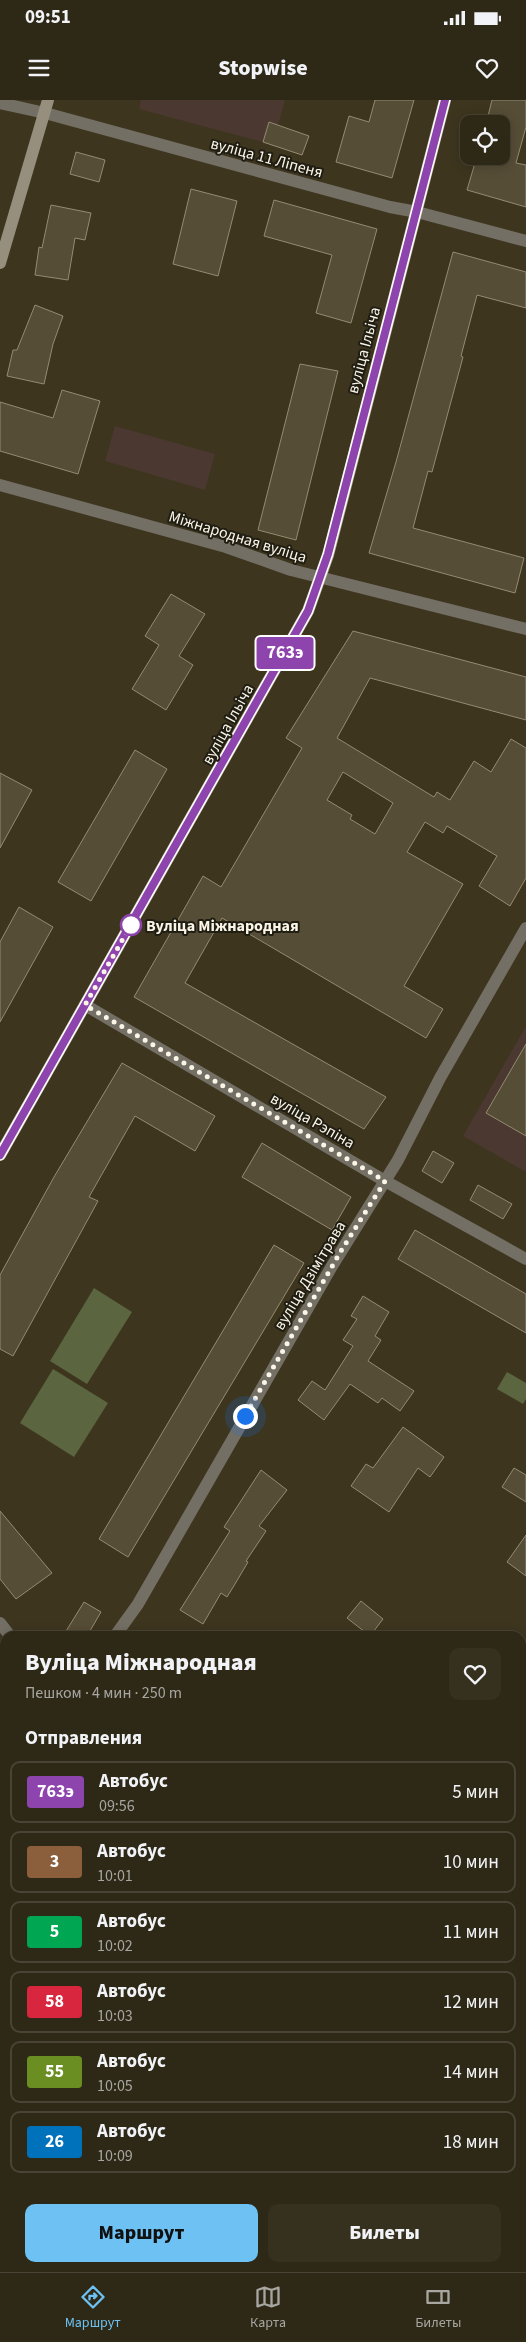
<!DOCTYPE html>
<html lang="ru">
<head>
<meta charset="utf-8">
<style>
  :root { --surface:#2e2816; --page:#36301f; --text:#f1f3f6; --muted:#a7a6a1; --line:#494435; --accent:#6dc2f3 }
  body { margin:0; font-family:"Source Sans 3",sans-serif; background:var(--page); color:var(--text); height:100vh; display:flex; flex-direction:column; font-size:19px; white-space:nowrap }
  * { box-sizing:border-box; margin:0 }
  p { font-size:16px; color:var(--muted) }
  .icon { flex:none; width:28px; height:28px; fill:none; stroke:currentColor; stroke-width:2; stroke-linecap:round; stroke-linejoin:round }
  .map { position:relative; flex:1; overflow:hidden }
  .details { position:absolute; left:0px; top:1531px; width:526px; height:641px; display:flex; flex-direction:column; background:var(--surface); border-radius:15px 15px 0 0; box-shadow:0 2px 12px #0003,0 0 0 1px var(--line) }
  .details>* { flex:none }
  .badge { padding:0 10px; border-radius:4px; font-size:18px; line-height:32px }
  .tools { position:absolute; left:460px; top:15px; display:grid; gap:10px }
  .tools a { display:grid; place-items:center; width:50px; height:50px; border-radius:10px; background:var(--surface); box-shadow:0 2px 12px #0003,0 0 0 1px var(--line); font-size:25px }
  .you { position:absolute; width:25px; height:25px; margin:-12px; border:4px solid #fff; border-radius:50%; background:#1a73e8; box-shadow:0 0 0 8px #1a73e833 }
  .map>.badge { position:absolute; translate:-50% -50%; box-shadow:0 0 0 2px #fff }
  h2 { padding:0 25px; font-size:19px; line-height:45px }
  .round { display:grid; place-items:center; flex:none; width:52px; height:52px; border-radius:10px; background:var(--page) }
  .overview { display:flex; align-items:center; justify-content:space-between; height:85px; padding:0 25px }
  h1 { font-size:24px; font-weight:800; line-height:38px }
  .action { display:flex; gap:10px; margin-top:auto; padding:10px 25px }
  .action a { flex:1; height:58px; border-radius:10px; background:var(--accent); color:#111; font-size:20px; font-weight:800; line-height:58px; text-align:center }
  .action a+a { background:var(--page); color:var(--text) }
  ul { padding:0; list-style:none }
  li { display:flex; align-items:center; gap:15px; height:62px; margin:0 10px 8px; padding:0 15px; border:2px solid var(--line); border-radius:10px }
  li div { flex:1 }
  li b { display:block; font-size:19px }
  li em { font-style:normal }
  li .badge { min-width:55px; font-weight:700; text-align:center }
  .status { display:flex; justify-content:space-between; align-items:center; height:35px; padding:0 25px; background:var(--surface); direction:ltr }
  .status svg { height:14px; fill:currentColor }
  header { display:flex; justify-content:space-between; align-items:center; height:65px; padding:0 25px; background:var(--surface); font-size:22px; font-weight:800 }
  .tabs { display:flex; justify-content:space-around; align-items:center; height:70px; border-top:1px solid var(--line); background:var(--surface); font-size:14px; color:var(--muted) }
  .tabs a { display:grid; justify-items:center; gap:2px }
  .tabs .selected { color:var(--accent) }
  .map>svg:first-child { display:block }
</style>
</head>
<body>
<div class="status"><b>09:51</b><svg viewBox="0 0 49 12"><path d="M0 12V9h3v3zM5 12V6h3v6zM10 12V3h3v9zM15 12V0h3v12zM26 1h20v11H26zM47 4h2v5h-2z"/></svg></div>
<header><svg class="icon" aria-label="menu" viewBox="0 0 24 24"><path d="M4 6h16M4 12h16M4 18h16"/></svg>Stopwise<svg class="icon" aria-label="heart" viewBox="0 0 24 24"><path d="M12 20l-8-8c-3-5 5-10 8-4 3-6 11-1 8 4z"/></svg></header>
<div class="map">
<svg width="526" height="2172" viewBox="0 0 526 2172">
  <rect width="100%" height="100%" fill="#3d351e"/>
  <g fill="#4b3831">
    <path d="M141,0H285L278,25L269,22L263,42L139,9Z"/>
    <path d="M115,326L215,354L205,390L105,361Z"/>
    <path d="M526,926V1072L463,1036Z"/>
  </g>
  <g fill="#5b6540">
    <path d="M94,1188L132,1212L87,1284L50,1261Z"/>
    <path d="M53,1269L108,1303L74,1357L20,1323Z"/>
    <path d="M507,1272L526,1283V1299L523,1304L497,1289Z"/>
  </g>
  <g fill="#564d36" stroke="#948b72" fill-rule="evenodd">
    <path d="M375,0H414L392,78L336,62L349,16L369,22Z"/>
    <path d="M492,0H526V27L516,63L526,65V107L467,90L477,56H501V24H486Z"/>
    <path d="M269,22L309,36L302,55L263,42Z"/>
    <path d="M76,52L105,60L99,82L70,74Z"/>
    <path d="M191,89L237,101L218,176L173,164Z"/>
    <path d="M274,100L377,129L351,223L316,213L332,155L264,136Z"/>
    <path d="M51,105L91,113L85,140L75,138L68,180L35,175L39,147L42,148Z"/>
    <path d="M453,152L526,172V208L477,195L461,256L463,257L432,372L428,371L413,428L524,458L515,493L369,453L396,362Z"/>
    <path d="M35,205L63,216L53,244L44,284L7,276L13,250H17Z"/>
    <path d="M300,264L338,271L296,440L258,430Z"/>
    <path d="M62,290L100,301L78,374L0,351V302L53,318Z"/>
    <path d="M171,494L205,514L179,556L193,565L166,610L132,589L159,545L145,536Z"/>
    <path d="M353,531L526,577V620L370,578L337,638L434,697L437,692L450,700L474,661L491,672L511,639L526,648V778L510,806L479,786L497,756L447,726L443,733L425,722L407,752L463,784L404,886L443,909L426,938L222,818L185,883L386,997L364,1029L134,897L203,776L221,787L302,648L286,638ZM343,672L393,703L375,734L350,719L352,715L327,700Z"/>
    <path d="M135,650L167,669L91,801L58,782Z"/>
    <path d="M0,673L32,690L0,748Z"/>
    <path d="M19,807L53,827L0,922V842Z"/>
    <path d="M526,944V1036L486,1013Z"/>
    <path d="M122,963L215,1016L195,1051L135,1016L89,1097L98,1101L13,1256L0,1249V1175L54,1077Z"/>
    <path d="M262,1043L351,1097L332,1130L242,1077Z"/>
    <path d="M433,1051L454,1063L442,1083L422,1071Z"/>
    <path d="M478,1085L512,1104L503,1119L470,1100Z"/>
    <path d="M415,1130L526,1194V1233L398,1159Z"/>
    <path d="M274,1145L304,1163L128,1457L99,1439Z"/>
    <path d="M363,1196L389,1212L375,1236L381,1240L368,1261L414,1291L400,1311L382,1298L378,1303L350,1284L324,1320L298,1300L312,1281L325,1290L353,1246L343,1240L357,1219L351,1216Z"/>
    <path d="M403,1327L444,1357L430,1377L418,1368L389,1412L351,1386L366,1364L373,1368Z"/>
    <path d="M514,1368L526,1375V1402L502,1387Z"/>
    <path d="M261,1370L287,1390L259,1426L266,1431L246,1461L248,1462L235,1484L227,1497L221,1493L203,1524L180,1510L230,1431L224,1427Z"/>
    <path d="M0,1411L52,1473L16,1499L0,1479Z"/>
    <path d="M526,1435V1476L507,1462Z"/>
    <path d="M361,1501L383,1519L370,1536L347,1518Z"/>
    <path d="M84,1502L101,1512L87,1536H63Z"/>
  </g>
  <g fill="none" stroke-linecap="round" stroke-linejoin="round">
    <g stroke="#736f65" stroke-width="12">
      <path d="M0,3L45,13L390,107L417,112L526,141"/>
      <path d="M0,385L226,447L291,470L526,529"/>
      <path d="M85,905L385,1081L526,1159"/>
      <path d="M0,1523L10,1536"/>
      <path d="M115,1536L138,1504L332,1166L398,1060L440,978L526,828"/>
      <path d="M521,1564L526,1556"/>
      <path d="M0,1671L5,1667"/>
      <path d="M521,1928L526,1924"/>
      <path d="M0,2142L5,2138"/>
      <path d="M504,2168L507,2172"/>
    </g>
    <path stroke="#968f7e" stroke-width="12" d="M0,163L48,0"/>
    <path stroke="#b0a792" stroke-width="12" d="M0,1055L308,511L328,455L445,0"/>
  </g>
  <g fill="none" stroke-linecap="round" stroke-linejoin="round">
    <defs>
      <path id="line" d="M0,1055L308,511L328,454L445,0"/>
    </defs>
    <use href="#line" stroke="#fff" stroke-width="11"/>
    <use href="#line" stroke="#8e44ad" stroke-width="8"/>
    <path stroke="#faf5e7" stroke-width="5" stroke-dasharray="0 9" d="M131,825L85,905L385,1081L341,1151L245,1316"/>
  </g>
  <circle fill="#fff" stroke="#8e44ad" stroke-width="2.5" cx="131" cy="825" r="10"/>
  <g text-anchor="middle" stroke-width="4" stroke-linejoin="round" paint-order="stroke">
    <g font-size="16" fill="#faf5e7" stroke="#201d13">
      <text transform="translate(267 57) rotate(15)" y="6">вуліца 11 Ліпеня</text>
      <text transform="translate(363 250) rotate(-75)" y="6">вуліца Ільіча</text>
      <text transform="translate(238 436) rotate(17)" y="6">Міжнародная вуліца</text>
      <text transform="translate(227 624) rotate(-61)" y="6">вуліца Ільіча</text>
      <text transform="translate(313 1020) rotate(30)" y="6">вуліца Рэпіна</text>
      <text transform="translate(309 1175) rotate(-59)" y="6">вуліца Дзімітрава</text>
    </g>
    <g font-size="16" font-weight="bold" fill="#faf5e7" stroke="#201d13" text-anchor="start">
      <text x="146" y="831">Вуліца Міжнародная</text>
    </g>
  </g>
</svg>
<div class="tools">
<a><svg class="icon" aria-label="locate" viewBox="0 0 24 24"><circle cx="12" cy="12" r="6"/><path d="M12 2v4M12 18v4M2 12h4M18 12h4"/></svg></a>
</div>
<div class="you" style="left:245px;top:1316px"></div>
<b class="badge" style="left:285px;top:553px;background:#8e44ad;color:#fff">763э</b>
<section class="details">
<div class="overview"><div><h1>Вуліца Міжнародная</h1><p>Пешком · 4 мин · 250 m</p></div><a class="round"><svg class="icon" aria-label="heart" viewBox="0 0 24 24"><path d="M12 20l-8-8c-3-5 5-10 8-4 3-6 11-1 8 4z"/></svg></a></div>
<h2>Отправления</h2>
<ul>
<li><span class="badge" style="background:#8e44ad;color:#fff">763э</span><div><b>Автобус</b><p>09:56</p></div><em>5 мин</em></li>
<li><span class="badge" style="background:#8b5e3c;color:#fff">3</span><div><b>Автобус</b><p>10:01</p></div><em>10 мин</em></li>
<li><span class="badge" style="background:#00a651;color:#fff">5</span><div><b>Автобус</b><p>10:02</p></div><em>11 мин</em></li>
<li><span class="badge" style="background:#d7263d;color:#fff">58</span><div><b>Автобус</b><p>10:03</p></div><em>12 мин</em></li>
<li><span class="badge" style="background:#6b8e23;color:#fff">55</span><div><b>Автобус</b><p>10:05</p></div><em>14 мин</em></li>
<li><span class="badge" style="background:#0072bc;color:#fff">26</span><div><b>Автобус</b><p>10:09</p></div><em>18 мин</em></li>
</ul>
<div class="action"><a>Маршрут</a><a>Билеты</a></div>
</section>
</div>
<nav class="tabs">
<a class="selected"><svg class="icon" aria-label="directions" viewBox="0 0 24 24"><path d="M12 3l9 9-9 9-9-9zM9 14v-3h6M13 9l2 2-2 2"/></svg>Маршрут</a>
<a><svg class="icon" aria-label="map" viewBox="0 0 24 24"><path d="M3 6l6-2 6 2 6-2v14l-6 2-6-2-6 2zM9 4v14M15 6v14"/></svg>Карта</a>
<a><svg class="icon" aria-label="tickets" viewBox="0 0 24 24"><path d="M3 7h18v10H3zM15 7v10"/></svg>Билеты</a>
</nav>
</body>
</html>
